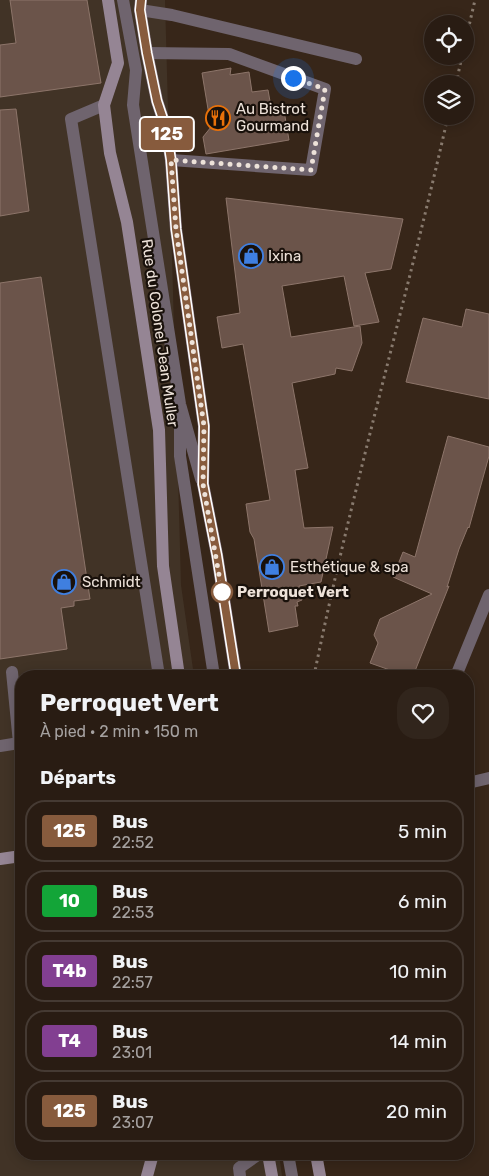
<!DOCTYPE html>
<html lang="fr">
<head>
<meta charset="utf-8">
<style>
  :root { --surface:#291c13; --page:#31251c; --text:#f1f3f6; --muted:#a5a1a0; --line:#453a33 }
  body { margin:0; font-family:Rubik,sans-serif; background:var(--page); color:var(--text); height:100vh; display:flex; flex-direction:column; font-size:19px; white-space:nowrap }
  * { box-sizing:border-box; margin:0 }
  p { font-size:16px; color:var(--muted) }
  .icon { flex:none; width:28px; height:28px; fill:none; stroke:currentColor; stroke-width:2; stroke-linecap:round; stroke-linejoin:round }
  .map { position:relative; flex:1; overflow:hidden }
  .details { position:absolute; left:15px; top:670px; width:459px; height:490px; display:flex; flex-direction:column; background:var(--surface); border-radius:20px; box-shadow:0 2px 12px #0003,0 0 0 1px var(--line) }
  .details>* { flex:none }
  .badge { padding:0 10px; border-radius:4px; font-size:18px; line-height:32px }
  .buttons { position:absolute; left:424px; top:15px; display:grid; gap:10px }
  .buttons a { display:grid; place-items:center; width:50px; height:50px; border-radius:50%; background:var(--surface); box-shadow:0 2px 12px #0003,0 0 0 1px var(--line); font-size:25px }
  .you { position:absolute; width:25px; height:25px; margin:-12px; border:4px solid #fff; border-radius:50%; background:#1a73e8; box-shadow:0 0 0 8px #1a73e833 }
  .map>.badge { position:absolute; translate:-50% -50%; box-shadow:0 0 0 2px #fff }
  h2 { padding:0 25px; font-size:19px; line-height:45px }
  .round { display:grid; place-items:center; flex:none; width:52px; height:52px; border-radius:20px; background:var(--page) }
  .headline { display:flex; align-items:center; justify-content:space-between; height:85px; padding:0 25px }
  h1 { font-size:24px; font-weight:700; line-height:38px }
  ul { padding:0; list-style:none }
  li { display:flex; align-items:center; gap:15px; height:62px; margin:0 10px 8px; padding:0 15px; border:2px solid var(--line); border-radius:20px }
  li div { flex:1 }
  li b { display:block; font-size:19px }
  li em { font-style:normal }
  li .badge { min-width:55px; font-weight:700; text-align:center }
  .map>svg:first-child { display:block }
</style>
</head>
<body>
<div class="map">
<svg width="489" height="1176" viewBox="0 0 489 1176">
  <rect width="100%" height="100%" fill="#372619"/>
  <path fill="#413326" d="M0,0H165L181,585L194,676H21V1154H279L282,1176H0Z"/>
  <g fill="#6b544a" stroke="#8d756a">
    <path d="M10,0H87L101,83L0,97V45L16,43Z"/>
    <path d="M231,68L230,75L249,72L252,92L268,90L271,107L283,105L289,140L206,154L203,137L211,127L202,73Z"/>
    <path d="M16,109L29,211L0,216V110Z"/>
    <path d="M226,198L403,219L391,269L365,273L379,322L354,326L344,276L282,286L291,337L360,326L362,343L352,371L336,368L335,374L292,383L308,468L295,470L304,528L333,527L321,582L299,586L302,600L297,602L298,606H295L298,626L269,632L254,539L250,532L246,504L270,500L259,436L243,344L222,348L217,317L240,313Z"/>
    <path d="M41,277L90,599L74,601V606L61,608L67,649L0,659V283Z"/>
    <path d="M466,309L489,314V399L406,382L423,318L462,327Z"/>
    <path d="M448,436L489,447V456L469,528L468,527L459,549L447,587L449,586L413,676H407L370,663L378,643L374,635L380,619L432,594L393,577L403,552L415,557Z"/>
  </g>
  <g fill="none" stroke-linecap="round" stroke-linejoin="round">
    <g stroke="#887a6e" stroke-width="3" stroke-dasharray="2.5 4" stroke-linecap="butt">
      <path d="M465,43L475,0"/>
      <path d="M456,84L462,56"/>
      <path d="M314,676C352,488 406,303 448,116"/>
    </g>
    <g stroke="#6f646e" stroke-width="12">
      <path d="M123,0L136,70L133,105L180,404L201,479"/>
      <path d="M140,10L172,15L356,59"/>
      <path d="M147,53L229,54L325,89L311,170L171,160"/>
      <path d="M104,105L71,119L159,676"/>
      <path d="M180,419V456L214,676"/>
      <path d="M0,746L19,743L12,672"/>
      <path d="M288,1154L292,1176"/>
      <path d="M240,1176L239,1168L259,1154"/>
    </g>
    <g stroke="#6f646e" stroke-width="12">
      <path d="M456,676L489,595"/>
      <path d="M468,783L489,778"/>
    </g>
    <g stroke="#958594" stroke-width="12">
      <path d="M108,0L118,63L104,105L110,153L127,222L159,430L163,566L179,676"/>
      <path d="M141,0L140,10L147,53L157,101L166,128L171,160L176,229L204,426L203,484L217,555L236,676"/>
      <path d="M0,859L21,856"/>
      <path d="M268,1154L272,1176"/>
      <path d="M316,1154L320,1176"/>
      <path d="M147,1176L153,1154"/>
    </g>
  </g>
  <g fill="none" stroke-linecap="round" stroke-linejoin="round">
    <defs>
      <path id="line" d="M141,0L140,10L147,53L157,101L166,128L171,160L176,229L204,426L203,484L217,555L236,676"/>
    </defs>
    <use href="#line" stroke="#fff" stroke-width="11"/>
    <use href="#line" stroke="#875b3d" stroke-width="8"/>
    <path stroke="#ede2d9" stroke-width="5" stroke-dasharray="0 9" d="M222,592L203,484L204,426L176,229L171,160L311,170L325,89L293,78"/>
  </g>
  <defs>
    <symbol id="restaurant-ring" viewBox="-11 -11 22 22"><circle r="9.5" fill="#19110b" stroke="#e8710a" stroke-width="1.5"/><path d="M-5-6h1v4h1v-4h1v4h1v-4h1v5L-1.5 .5V6h-2V.5L-5-1ZM5-6V6H3V1.5H1.5Q1.5-4 5-6Z" fill="#e8710a"/></symbol>
    <symbol id="shop-ring" viewBox="-11 -11 22 22"><circle r="9.5" fill="#19110b" stroke="#3f7fe0" stroke-width="1.5"/><path d="M-5-2.5h2.3a2.7 3.5 0 0 1 5.4 0H5L5.5 6h-11ZM-1.5-2.5h3a1.5 2.3 0 0 0-3 0Z" fill="#3f7fe0"/></symbol>
  </defs>
  <g fill-rule="evenodd">
    <use href="#restaurant-ring" x="204" y="104" width="28" height="28"/>
    <use href="#shop-ring" x="237" y="242" width="28" height="28"/>
    <use href="#shop-ring" x="258" y="553" width="28" height="28"/>
    <use href="#shop-ring" x="50" y="568" width="28" height="28"/>
  </g>
  <circle fill="#fff" stroke="#875b3d" stroke-width="2.5" cx="222" cy="592" r="10"/>
  <g text-anchor="middle" stroke-width="4.5" stroke-linejoin="round" paint-order="stroke">
    <g font-size="15" fill="#ede2d9" stroke="#19110b" text-anchor="start">
      <text x="236" y="114">Au Bistrot<tspan x="236" dy="17">Gourmand</tspan></text>
      <text x="268" y="261">Ixina</text>
      <text x="290" y="572">Esthétique &amp; spa</text>
      <text x="82" y="587">Schmidt</text>
    </g>
    <g font-size="15" fill="#ede2d9" stroke="#19110b">
      <text transform="translate(160 333) rotate(82)" y="5">Rue du Colonel Jean Muller</text>
    </g>
    <g font-size="15" font-weight="bold" fill="#ede2d9" stroke="#19110b" text-anchor="start">
      <text x="237" y="597">Perroquet Vert</text>
    </g>
  </g>
</svg>
<div class="buttons">
<a><svg class="icon" aria-label="locate" viewBox="0 0 24 24"><circle cx="12" cy="12" r="6"/><path d="M12 2v4M12 18v4M2 12h4M18 12h4"/></svg></a>
<a><svg class="icon" aria-label="layers" viewBox="0 0 24 24"><path d="M12 4l9 5-9 5-9-5zM3 14l9 5 9-5"/></svg></a>
</div>
<div class="you" style="left:293px;top:78px"></div>
<b class="badge" style="left:167px;top:134px;background:#875b3d;color:#fff">125</b>
<section class="details">
<div class="headline"><div><h1>Perroquet Vert</h1><p>À pied · 2 min · 150 m</p></div><a class="round"><svg class="icon" aria-label="heart" viewBox="0 0 24 24"><path d="M12 20l-8-8c-3-5 5-10 8-4 3-6 11-1 8 4z"/></svg></a></div>
<h2>Départs</h2>
<ul>
<li><span class="badge" style="background:#875b3d;color:#fff">125</span><div><b>Bus</b><p>22:52</p></div><em>5 min</em></li>
<li><span class="badge" style="background:#13a538;color:#fff">10</span><div><b>Bus</b><p>22:53</p></div><em>6 min</em></li>
<li><span class="badge" style="background:#823f91;color:#fff">T4b</span><div><b>Bus</b><p>22:57</p></div><em>10 min</em></li>
<li><span class="badge" style="background:#823f91;color:#fff">T4</span><div><b>Bus</b><p>23:01</p></div><em>14 min</em></li>
<li><span class="badge" style="background:#875b3d;color:#fff">125</span><div><b>Bus</b><p>23:07</p></div><em>20 min</em></li>
</ul>
</section>
</div>
</body>
</html>
